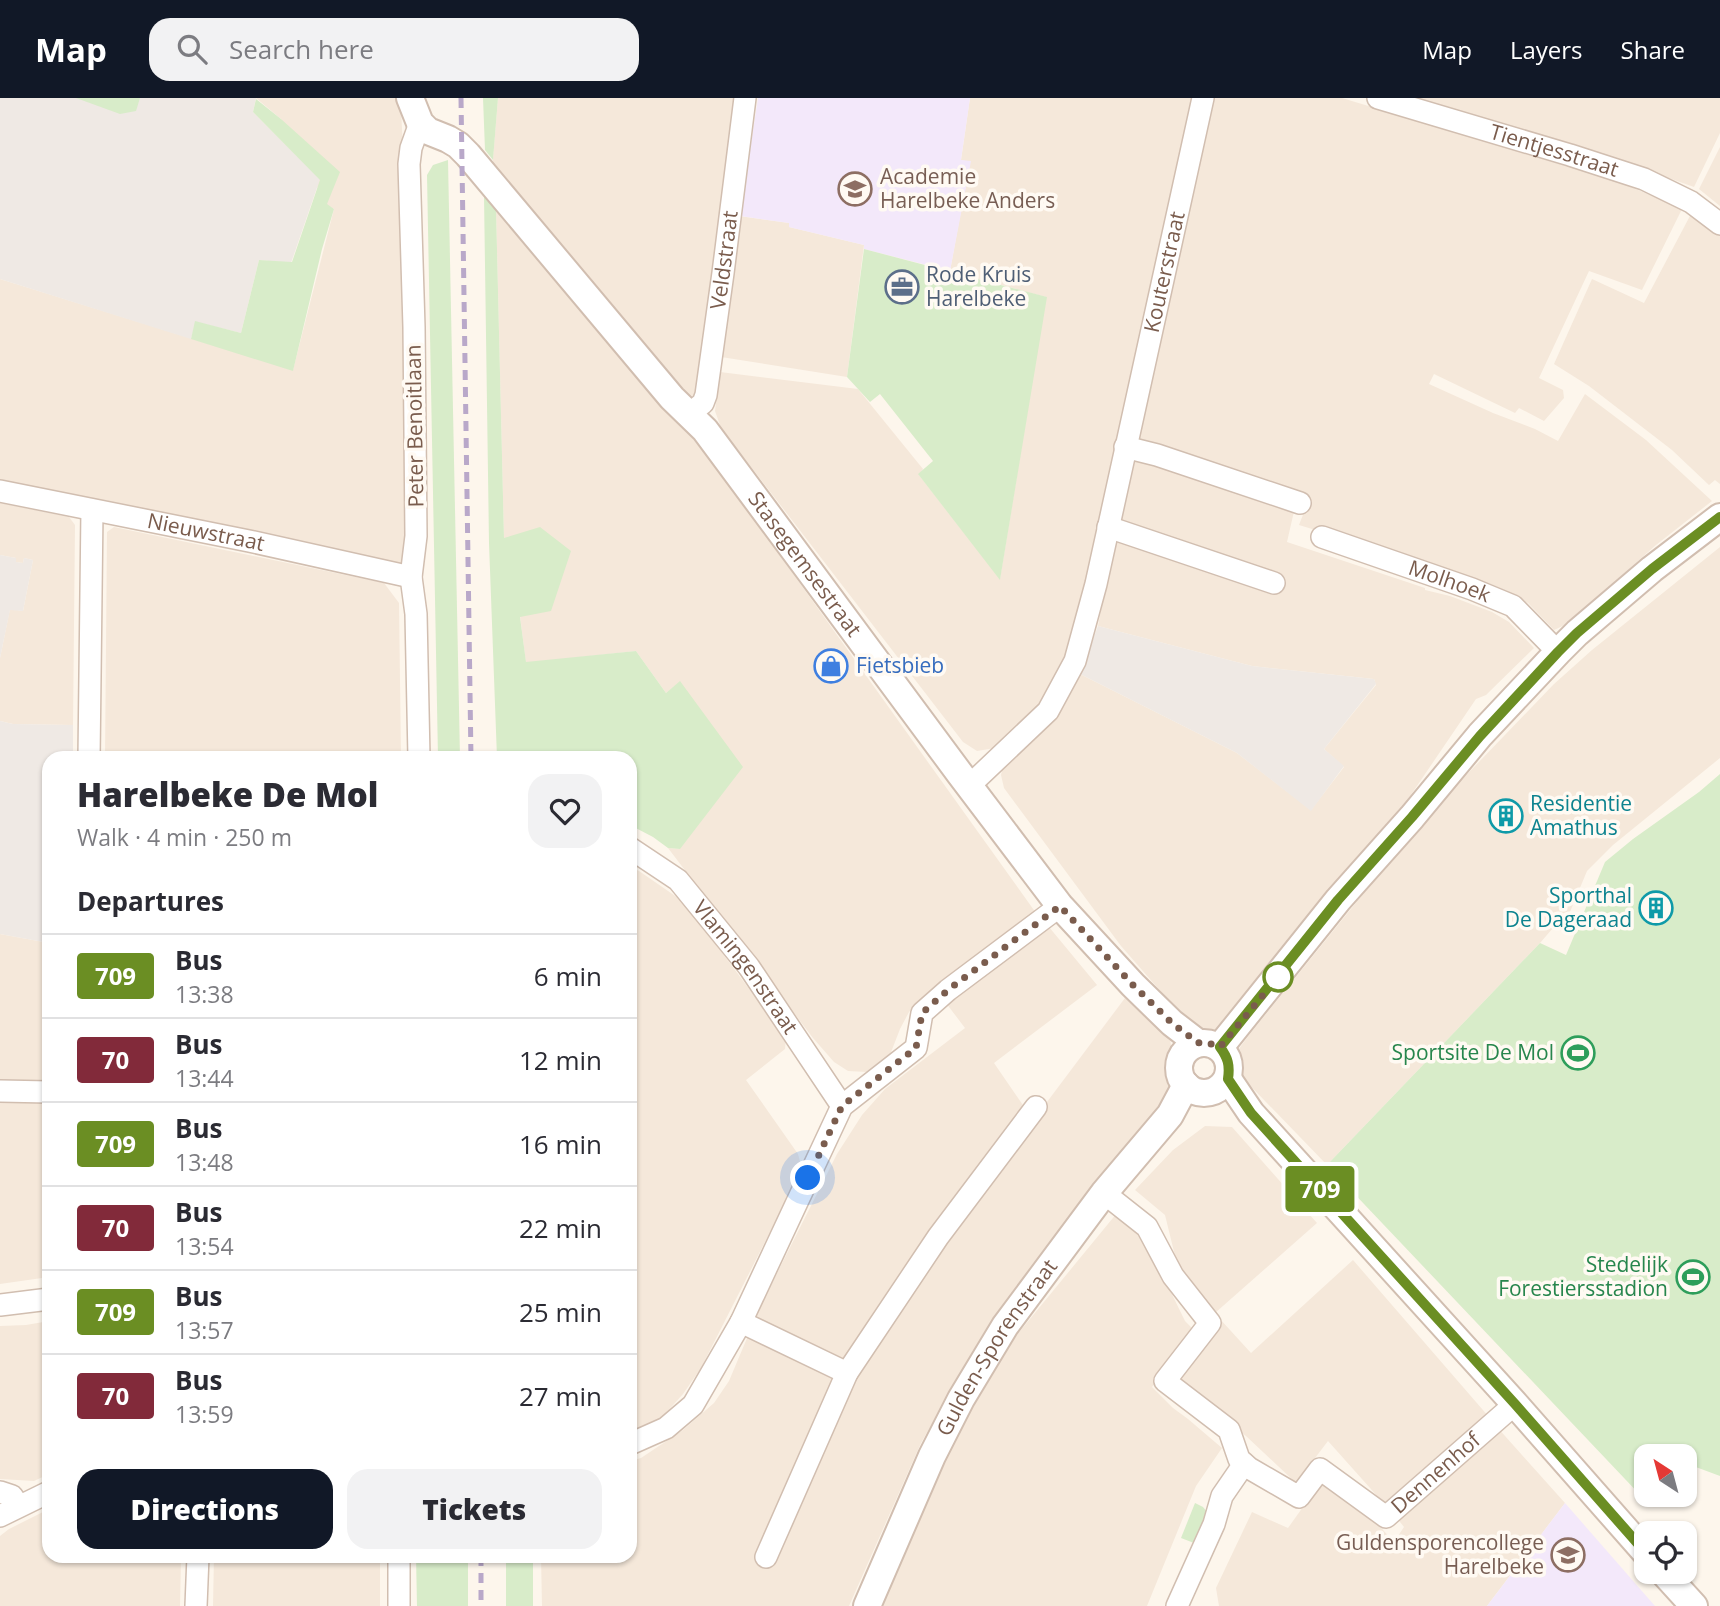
<!DOCTYPE html>
<html lang="en">
<head>
<meta charset="utf-8">
<style>
  :root { --surface:#fff; --page:#f2f2f3; --text:#2b2b33; --muted:#7c7c81; --line:#e1e1e2; --accent:#111827 }
  body { margin:0; font-family:"Open Sans",sans-serif; background:var(--page); color:var(--text); height:100vh; display:flex; flex-direction:column; font-size:26px; white-space:nowrap }
  * { box-sizing:border-box; margin:0 }
  p { font-size:23px; color:var(--muted) }
  .icon { flex:none; width:38px; height:38px; fill:none; stroke:currentColor; stroke-width:2; stroke-linecap:round; stroke-linejoin:round }
  .map { position:relative; flex:1; overflow:hidden }
  .side { position:absolute; left:42px; top:653px; width:595px; height:812px; display:flex; flex-direction:column; background:var(--surface); border-radius:21px; box-shadow:0 2px 5px #0004 }
  .side>* { flex:none }
  .badge { padding:0 14px; border-radius:5px; font-size:24px; line-height:46px }
  .needle { width:46px; rotate:324deg }
  .tools { position:absolute; left:1634px; top:1346px; display:grid; gap:14px }
  .tools a { display:grid; place-items:center; width:63px; height:63px; border-radius:14px; background:var(--surface); box-shadow:0 2px 5px #0004; font-size:35px }
  .you { position:absolute; width:35px; height:35px; margin:-18px; border:5px solid #fff; border-radius:50%; background:#1a73e8; box-shadow:0 0 0 10px #1a73e833 }
  .map>.badge { position:absolute; translate:-50% -50%; box-shadow:0 0 0 4px #fff }
  h2 { padding:0 35px; font-size:26px; line-height:63px }
  .round { display:grid; place-items:center; flex:none; width:74px; height:74px; border-radius:21px; background:var(--page) }
  .overview { display:flex; align-items:center; justify-content:space-between; height:119px; padding:0 35px }
  h1 { font-size:33px; font-weight:800; line-height:52px }
  .action { display:flex; gap:14px; margin-top:auto; padding:14px 35px }
  .action a { flex:1; height:80px; border-radius:21px; background:var(--accent); color:#fff; font-size:28px; font-weight:800; line-height:80px; text-align:center }
  .action a+a { background:var(--page); color:var(--text) }
  ul { padding:0; list-style:none }
  li { display:flex; align-items:center; gap:21px; height:84px; padding:0 35px; border-top:2px solid var(--line) }
  li div { flex:1 }
  li b { display:block; font-size:26px }
  li em { font-style:normal }
  li .badge { min-width:77px; font-weight:700; text-align:center }
  header { display:flex; align-items:center; gap:42px; box-sizing:border-box; height:98px; padding:0 35px; background:var(--accent); color:#fff }
  header strong { font-size:33px }
  nav { display:flex; gap:38px; margin-inline-start:auto; font-size:24px }
  .search { width:490px; height:63px; background:var(--page); display:flex; align-items:center; gap:18px; box-sizing:border-box; padding:0 24px; border-radius:21px; color:var(--muted); font-size:26px }
  .map>svg:first-child { display:block }
</style>
</head>
<body>
<header>
<strong>Map</strong>
<div class="search"><svg class="icon" aria-label="search" viewBox="0 0 24 24"><circle cx="10" cy="10" r="6"/><path d="M15 15l6 6"/></svg>Search here</div>
<nav><a>Map</a><a>Layers</a><a>Share</a></nav>
</header>
<div class="map">
<svg width="1720" height="1508" viewBox="0 0 1720 1508">
  <rect width="100%" height="100%" fill="#fdf6ec"/>
  <g fill="#f5e8da">
    <path d="M256,0H398L401,9L408,161L409,424L405,463L395,468L0,386V181L293,272L334,111L327,107L281,21Z"/>
    <path d="M498,0H739L701,290L694,298L682,297L492,73Z"/>
    <path d="M970,0H1192L1091,467L1068,558L1038,608L995,650L977,653L963,644L721,330L715,313L720,274L858,291L923,371L919,377L1000,481L1046,199L950,173L970,64L961,62Z"/>
    <path d="M1214,0H1342L1622,85L1682,111L1642,192L1589,173L1539,280L1563,292L1564,300L1544,323L1519,310L1515,315L1434,276L1429,286L1493,315L1535,331L1558,343L1585,296L1646,342L1712,403L1656,447L1567,526L1554,532L1528,505L1507,493L1491,486L1299,427L1308,404L1133,346Z"/>
    <path d="M1415,0H1720V35L1694,89L1573,46Z"/>
    <path d="M1720,49V108L1699,91Z"/>
    <path d="M496,110L531,147L716,368L1036,815L929,894L909,914L900,931L888,962L867,974L848,973L834,964L813,940L668,750L680,751V584L666,595L636,553L526,565L520,518L504,440Z"/>
    <path d="M1691,116L1720,138V386L1715,382L1709,387L1672,352L1589,288L1554,266L1592,181L1644,205Z"/>
    <path d="M739,118L789,125V129L864,147L847,279L721,259Z"/>
    <path d="M1133,355L1295,409L1287,444L1425,490V492L1450,498L1492,514L1509,524L1534,550L1486,597L1476,601L1385,735L1214,934L1206,936L1163,896L1121,848L1004,690L1001,677L1003,668L1051,624L1080,576L1237,655L1311,712L1344,669L1324,651L1376,587L1374,581L1252,568L1098,528L1115,436Z"/>
    <path d="M0,405L69,419L75,427L73,627L13,626L0,623V560L10,511L23,513L33,462L24,460L23,465L15,464L16,460L0,457Z"/>
    <path d="M114,429L384,485L399,505L401,660H105L107,434Z"/>
    <path d="M1720,449V660L1613,747L1587,773L1562,833L1553,830L1540,845L1327,1067L1236,973L1233,959L1249,937L1422,723L1503,639L1554,586L1592,552Z"/>
    <path d="M630,769L639,773L684,804L786,940L785,951L746,982L798,1056L802,1071L701,1270L683,1296L665,1316L641,1333L630,1336Z"/>
    <path d="M1049,829L1097,887L994,965L1027,1013L847,1263L837,1264L753,1223L837,1056L862,1017L885,991L965,930L946,905Z"/>
    <path d="M0,836L49,845V982H0Z"/>
    <path d="M1125,900L1170,940L1176,985L1173,997L1040,1160L965,1268L921,1345L849,1508H542L541,1458H630V1363L641,1360L683,1332L714,1305L729,1283L750,1233L852,1283L886,1227L1041,1012Z"/>
    <path d="M0,1005H49V1179L0,1186Z"/>
    <path d="M1205,1028L1232,1029L1317,1125L1215,1215L1179,1174L1165,1117L1135,1092L1173,1052Z"/>
    <path d="M1117,1115L1143,1137L1185,1223L1195,1233L1152,1289L1173,1310L1188,1321L1222,1350L1196,1388L1147,1508H883L911,1432L960,1330L1016,1238Z"/>
    <path d="M1353,1162L1489,1319L1387,1409L1328,1343L1296,1385L1246,1338L1173,1283L1220,1221L1251,1255Z"/>
    <path d="M49,1223V1376L34,1383L0,1381V1228L26,1227Z"/>
    <path d="M1497,1329L1565,1405L1487,1508H1219L1216,1490L1252,1414L1288,1430L1320,1385L1358,1409L1373,1421L1394,1444L1404,1429L1396,1419Z"/>
    <path d="M49,1411V1458H181L180,1508H0V1438L9,1431Z"/>
    <path d="M214,1458H380V1508H213Z"/>
  </g>
  <g fill="#efe9e4">
    <path d="M0,0H256L253,14L320,81L291,165L259,162L241,235L196,224L191,241L0,181Z"/>
    <path d="M0,457L16,460V464L23,465L24,460L33,462L23,513L10,512L0,560Z"/>
    <path d="M1098,528L1252,568L1374,581L1376,586L1324,651L1344,668L1311,713L1237,655L1080,576Z"/>
    <path d="M0,623L13,626L73,627V660H49V845L0,836Z"/>
  </g>
  <g fill="#f3e8fa">
    <path d="M758,0H970L961,62L971,63L950,173L864,151V147L789,129V125L740,118Z"/>
    <path d="M1565,1405L1655,1508H1487Z"/>
  </g>
  <g fill="#d8ecc9">
    <path d="M76,0H140L136,13L120,16Z"/>
    <path d="M483,0H498L493,62L485,52Z"/>
    <path d="M256,1L281,21L340,74L327,106L334,111L322,151L293,273L191,241L195,223L241,235L259,162L292,164L320,82L253,14Z"/>
    <path d="M448,62L460,660H438L427,77L433,67Z"/>
    <path d="M484,98L496,110L504,440L540,429L571,453L551,513L520,519L526,564L636,553L666,595L680,583L743,669L680,751L668,750L653,739L630,727V660H497L489,445Z"/>
    <path d="M864,151L1047,199L1000,482L918,376L933,363L880,296L870,304L847,279Z"/>
    <path d="M1720,676V1378L1685,1365V1358H1647V1397L1643,1400L1327,1067L1540,845L1566,857L1605,764L1633,741L1699,694Z"/>
    <path d="M1195,1405L1203,1409L1207,1414L1198,1444L1194,1445L1181,1440Z"/>
    <path d="M416,1458H468V1508H417Z"/>
    <rect x="506" y="1458" width="27" height="50"/>
  </g>
  <g fill="none" stroke-linecap="round" stroke-linejoin="round">
    <defs>
      <g id="minor">
        <path id="s1" d="M1378,0L1570,57L1644,81L1691,104L1720,126"/>
        <path id="s2" d="M688,317L703,305L706,297L723,175L745,0"/>
        <path d="M1125,349L1157,357L1300,405"/>
        <path id="s3" d="M0,393L249,443L411,479"/>
        <path d="M1108,429L1274,485"/>
        <path id="s4" d="M1322,439L1472,491L1513,508L1558,554"/>
        <path d="M89,660L92,412"/>
        <path d="M419,660L416,516L411,479L416,438L414,229L409,66L411,50L420,25"/>
        <path id="s5" d="M969,688L1048,613L1075,563L1096,486L1203,0"/>
        <path id="s6" d="M630,750L678,782L749,869L842,1008"/>
        <path d="M0,993L49,994"/>
        <path id="s7" d="M1104,1095L1147,1129L1173,1178L1210,1225L1165,1283L1229,1332L1239,1361L1249,1370L1299,1399L1320,1371L1386,1419L1515,1306"/>
        <path d="M0,1207L49,1201"/>
        <path d="M741,1224L847,1275"/>
        <path d="M630,1346L666,1330L693,1307L741,1224L842,1008L916,950L922,915L948,892L1060,808"/>
        <path d="M0,1394L12,1398L19,1408"/>
        <path d="M0,1418L49,1394"/>
        <path d="M766,1459L847,1275L938,1139L1036,1009"/>
        <path d="M196,1508L198,1458"/>
        <path d="M399,1508V1458"/>
        <path d="M1177,1508L1214,1426L1222,1398L1244,1366"/>
      </g>
      <g id="tertiary">
        <path id="s8" d="M410,0L420,25L428,33L448,41L458,47L468,57L672,300L705,332L960,676L1060,808L1133,887L1172,925L1198,945"/>
        <circle cx="1204" cy="970" r="25"/>
        <path d="M1220,949L1338,802L1412,719L1480,637L1558,554L1577,535L1652,471L1720,419"/>
        <path d="M1228,981L1251,1015L1515,1306L1647,1456"/>
        <path d="M1663,1474L1694,1508"/>
        <path id="s9" d="M867,1508L932,1358L961,1301L1005,1228L1104,1095L1170,1017L1186,987"/>
      </g>
    </defs>
    <use href="#minor" stroke="#d1beb0" stroke-width="24"/>
    <use href="#tertiary" stroke="#d1beb0" stroke-width="30"/>
    <use href="#minor" stroke="#fff" stroke-width="21"/>
    <use href="#tertiary" stroke="#fff" stroke-width="26"/>
    <g stroke="#b9a8c9" stroke-width="5" stroke-dasharray="10 7" stroke-linecap="butt">
      <path d="M461,0L471,660"/>
      <path d="M481,1458V1508"/>
    </g>
  </g>
  <g fill="none" stroke-linecap="round" stroke-linejoin="round">
    <defs>
      <path id="line" d="M1647,1456L1515,1306L1251,1015L1228,981C1230,967 1228,960 1220,949L1338,802L1412,719L1480,638L1558,554L1577,535L1652,471L1720,419"/>
    </defs>
    <use href="#line" stroke="#fff" stroke-width="16"/>
    <use href="#line" stroke="#6b8e23" stroke-width="10"/>
    <path stroke="#7a5c4d" stroke-width="7" stroke-dasharray="0 12.6" d="M808,1080L842,1008L916,950L922,915L948,892L1060,808L1133,887L1172,925L1198,945L1205,944L1220,949L1278,879"/>
  </g>
  <defs>
    <symbol id="school-ring" viewBox="-11 -11 22 22"><circle r="9.5" fill="#fffaf3" stroke="#8d6e63" stroke-width="1.5"/><path d="M0-5L7-2L0 1L-7-2ZM-4 1L0 2.5L4 1V4Q0 6-4 4Z" fill="#8d6e63"/></symbol>
    <symbol id="office-ring" viewBox="-11 -11 22 22"><circle r="9.5" fill="#fffaf3" stroke="#5c6f8a" stroke-width="1.5"/><path d="M-6-3h4V-5.5h4V-3h4V5H-6ZM-1-4.5V-3h2v-1.5ZM-6 0V1H6V0Z" fill="#5c6f8a"/></symbol>
    <symbol id="shop-ring" viewBox="-11 -11 22 22"><circle r="9.5" fill="#fffaf3" stroke="#3f7fe0" stroke-width="1.5"/><path d="M-5-2.5h2.3a2.7 3.5 0 0 1 5.4 0H5L5.5 6h-11ZM-1.5-2.5h3a1.5 2.3 0 0 0-3 0Z" fill="#3f7fe0"/></symbol>
    <symbol id="building-ring" viewBox="-11 -11 22 22"><circle r="9.5" fill="#fffaf3" stroke="#0f9aa8" stroke-width="1.5"/><path d="M-4-6H4V6H1V3H-1V6H-4ZM-2.5-4.3h1.7v1.8h-1.7ZM.8-4.3h1.7v1.8H.8ZM-2.5-1h1.7V.8h-1.7ZM.8-1h1.7V.8H.8Z" fill="#0f9aa8"/></symbol>
    <symbol id="stadium-ring" viewBox="-11 -11 22 22"><circle r="9.5" fill="#fffaf3" stroke="#2e9e5b" stroke-width="1.5"/><path d="M0-5a6.5 5 0 1 0 0 10a6.5 5 0 1 0 0-10ZM-3.5-1.8h7v3.6h-7Z" fill="#2e9e5b"/></symbol>
  </defs>
  <g fill-rule="evenodd">
    <use href="#school-ring" x="836" y="72" width="38" height="38"/>
    <use href="#office-ring" x="883" y="170" width="38" height="38"/>
    <use href="#shop-ring" x="812" y="549" width="38" height="38"/>
    <use href="#building-ring" x="1487" y="699" width="38" height="38"/>
    <use href="#building-ring" x="1637" y="791" width="38" height="38"/>
    <use href="#stadium-ring" x="1559" y="936" width="38" height="38"/>
    <use href="#stadium-ring" x="1674" y="1160" width="38" height="38"/>
    <use href="#school-ring" x="1549" y="1438" width="38" height="38"/>
  </g>
  <circle fill="#fff" stroke="#6b8e23" stroke-width="3.5" cx="1278" cy="879" r="14"/>
  <g text-anchor="middle" stroke-width="7" stroke-linejoin="round" paint-order="stroke">
    <g font-size="21" fill="#7a5c4d" stroke="#fffaf3">
      <text dy="7" stroke="none"><textPath href="#s1" startOffset="184">Tientjesstraat</textPath></text>
      <text dy="7" stroke="none"><textPath href="#s2" startOffset="164">Veldstraat</textPath></text>
      <text dy="7" stroke="none"><textPath href="#s5" startOffset="565">Kouterstraat</textPath></text>
      <text transform="translate(415 328) rotate(-91)" y="7">Peter Benoitlaan</text>
      <text dy="7" stroke="none"><textPath href="#s3" startOffset="210">Nieuwstraat</textPath></text>
      <text dy="7" stroke="none"><textPath href="#s8" startOffset="616">Stasegemsestraat</textPath></text>
      <text dy="7" stroke="none"><textPath href="#s4" startOffset="135">Molhoek</textPath></text>
      <text dy="7" stroke="none"><textPath href="#s6" startOffset="168">Vlamingenstraat</textPath></text>
      <text dy="7" stroke="none"><textPath href="#s9" startOffset="290">Gulden-Sporenstraat</textPath></text>
      <text dy="7" stroke="none"><textPath href="#s7" startOffset="609">Dennenhof</textPath></text>
    </g>
    <g font-size="21" fill="#785e54" stroke="#fffaf3" text-anchor="start">
      <text x="880" y="86">Academie<tspan x="880" dy="24">Harelbeke Anders</tspan></text>
      <text x="1544" y="1452" text-anchor="end">Guldensporencollege<tspan x="1544" dy="24">Harelbeke</tspan></text>
    </g>
    <g font-size="21" fill="#4e5e75" stroke="#fffaf3" text-anchor="start">
      <text x="926" y="184">Rode Kruis<tspan x="926" dy="24">Harelbeke</tspan></text>
    </g>
    <g font-size="21" fill="#366cbe" stroke="#fffaf3" text-anchor="start">
      <text x="856" y="575">Fietsbieb</text>
    </g>
    <g font-size="21" fill="#0d838f" stroke="#fffaf3" text-anchor="start">
      <text x="1530" y="713">Residentie<tspan x="1530" dy="24">Amathus</tspan></text>
      <text x="1632" y="805" text-anchor="end">Sporthal<tspan x="1632" dy="24">De Dageraad</tspan></text>
    </g>
    <g font-size="21" fill="#27864d" stroke="#fffaf3" text-anchor="end">
      <text x="1554" y="962">Sportsite De Mol</text>
      <text x="1668" y="1174">Stedelijk<tspan x="1668" dy="24">Forestiersstadion</tspan></text>
    </g>
  </g>
</svg>
<div class="tools">
<a><svg class="needle" viewBox="-14 -14 28 28"><path d="M0-13l5 13h-10z" fill="#e53935"/><path d="M0 13l5-13h-10z" fill="#7c7c81"/></svg></a>
<a><svg class="icon" aria-label="locate" viewBox="0 0 24 24"><circle cx="12" cy="12" r="6"/><path d="M12 2v4M12 18v4M2 12h4M18 12h4"/></svg></a>
</div>
<div class="you" style="left:808px;top:1080px"></div>
<b class="badge" style="left:1320px;top:1091px;background:#6b8e23;color:#fff">709</b>
<section class="side">
<div class="overview"><div><h1>Harelbeke De Mol</h1><p>Walk · 4 min · 250 m</p></div><a class="round"><svg class="icon" aria-label="heart" viewBox="0 0 24 24"><path d="M12 20l-8-8c-3-5 5-10 8-4 3-6 11-1 8 4z"/></svg></a></div>
<h2>Departures</h2>
<ul>
<li><span class="badge" style="background:#6b8e23;color:#fff">709</span><div><b>Bus</b><p>13:38</p></div><em>6 min</em></li>
<li><span class="badge" style="background:#822a3a;color:#fff">70</span><div><b>Bus</b><p>13:44</p></div><em>12 min</em></li>
<li><span class="badge" style="background:#6b8e23;color:#fff">709</span><div><b>Bus</b><p>13:48</p></div><em>16 min</em></li>
<li><span class="badge" style="background:#822a3a;color:#fff">70</span><div><b>Bus</b><p>13:54</p></div><em>22 min</em></li>
<li><span class="badge" style="background:#6b8e23;color:#fff">709</span><div><b>Bus</b><p>13:57</p></div><em>25 min</em></li>
<li><span class="badge" style="background:#822a3a;color:#fff">70</span><div><b>Bus</b><p>13:59</p></div><em>27 min</em></li>
</ul>
<div class="action"><a>Directions</a><a>Tickets</a></div>
</section>
</div>
</body>
</html>
